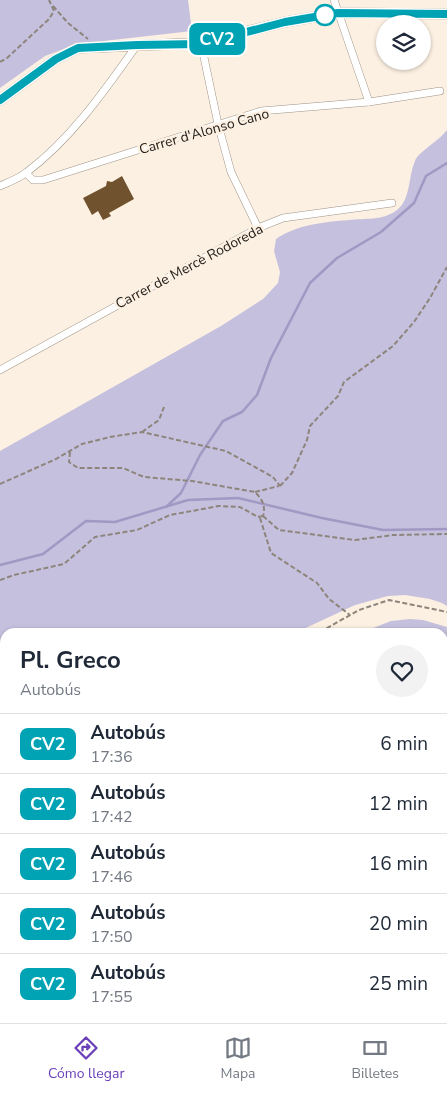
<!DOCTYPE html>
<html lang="es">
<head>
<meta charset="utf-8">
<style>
  :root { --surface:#fff; --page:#f2f2f3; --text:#1f2937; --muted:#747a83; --line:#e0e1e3; --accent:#6a41b9 }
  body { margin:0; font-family:"Nunito Sans",sans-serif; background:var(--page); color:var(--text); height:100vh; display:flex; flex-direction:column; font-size:19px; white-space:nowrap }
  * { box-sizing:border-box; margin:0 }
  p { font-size:16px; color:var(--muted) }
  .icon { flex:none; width:28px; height:28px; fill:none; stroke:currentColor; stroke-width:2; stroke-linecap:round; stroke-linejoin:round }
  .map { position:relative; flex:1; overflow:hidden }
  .panel { position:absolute; left:0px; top:628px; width:448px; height:396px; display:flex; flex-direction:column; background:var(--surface); border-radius:15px 15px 0 0; box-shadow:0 1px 4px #0004 }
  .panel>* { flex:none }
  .badge { padding:0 10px; border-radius:8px; font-size:18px; line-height:32px }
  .tools { position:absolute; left:376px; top:15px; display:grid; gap:10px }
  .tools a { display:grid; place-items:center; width:55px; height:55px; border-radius:50%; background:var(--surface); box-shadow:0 1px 4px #0004; font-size:25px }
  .map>.badge { position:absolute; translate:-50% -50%; box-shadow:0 0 0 2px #fff }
  .round { display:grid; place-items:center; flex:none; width:52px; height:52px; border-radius:26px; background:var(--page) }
  .head { display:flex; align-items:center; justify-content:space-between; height:85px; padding:0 20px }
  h1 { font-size:24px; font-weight:700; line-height:38px }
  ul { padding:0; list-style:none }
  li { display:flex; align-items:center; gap:15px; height:60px; padding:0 20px; border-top:1px solid var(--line) }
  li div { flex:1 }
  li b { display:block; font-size:19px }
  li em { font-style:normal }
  li .badge { min-width:55px; font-weight:700; text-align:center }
  .tab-bar { display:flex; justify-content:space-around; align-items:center; height:70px; border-top:1px solid var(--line); background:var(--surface); font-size:14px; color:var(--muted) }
  .tab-bar a { display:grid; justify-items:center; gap:2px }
  .tab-bar .current { color:var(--accent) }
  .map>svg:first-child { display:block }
</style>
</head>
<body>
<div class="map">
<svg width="447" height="1023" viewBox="0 0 447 1023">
  <rect width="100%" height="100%" fill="#fcf0e2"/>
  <g fill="#c5c0de">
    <path d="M0,0H188L192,31L77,44L45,56L0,88Z"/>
    <path d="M447,130V606L442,603L430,599L405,595L388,596L355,605L297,632H5V794L0,795V451L221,326L263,299L278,283L280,272L274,251L276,239C296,225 324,222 349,220C365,218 383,221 397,210C411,199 408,177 415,161C418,152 439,141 447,130Z"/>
    <path d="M410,619L423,620L447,627V654H443L442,632H363L391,621Z"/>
    <path d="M447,688V992L443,993L442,692Z"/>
    <path d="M5,954V974L0,978V961Z"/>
    <path d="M199,1019H419L416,1023H192Z"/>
  </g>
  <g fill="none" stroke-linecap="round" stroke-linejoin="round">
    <g stroke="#a198c4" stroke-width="2.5">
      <path d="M166,507L181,493L200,455L223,421L242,412L257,395L271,358L310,283L337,258L381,232L414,203L426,176L447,163"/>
      <path d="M0,565L43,554L86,521L115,522L188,500L238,498L322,518L383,530L447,529"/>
      <path d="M442,942L447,932"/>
      <path d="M400,1023L404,1019"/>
    </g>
  </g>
  <path fill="#70522e" d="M122,176L134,199L109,213L111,216L103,220L98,211L92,215L83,198L106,186L107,181L112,182Z"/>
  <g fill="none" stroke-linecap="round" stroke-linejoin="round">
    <defs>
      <path id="lane" d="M442,756L447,753"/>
      <g id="street">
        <path d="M334,0L369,102"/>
        <path d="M201,43L218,124L231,172L258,228"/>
        <path d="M26,173L33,180H43L261,111L369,102L440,91"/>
        <path d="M0,186C9,182 20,178 27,172C72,138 105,90 137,45"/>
        <path d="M0,370L258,228L283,218L392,203"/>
        <path d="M0,939L5,936"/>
        <path d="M0,1006L5,1012"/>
        <path d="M12,1019L15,1023"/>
        <path d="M143,1023L150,1019"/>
        <path d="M164,1023L171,1019"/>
      </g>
      <path id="secondary" d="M0,100L56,59L78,48L201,43L285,22L338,13L447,14"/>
    </defs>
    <use href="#lane" stroke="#9e9386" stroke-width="5"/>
    <use href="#street" stroke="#9e9386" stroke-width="8"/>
    <use href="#secondary" stroke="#9e9386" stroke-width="11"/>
    <g stroke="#8d857c" stroke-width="2" stroke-dasharray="5 2.5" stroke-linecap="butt">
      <path d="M53,6L68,23L88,39"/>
      <path d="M0,62L7,58L49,19L54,11L49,0"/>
      <path d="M142,432L159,420L164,407"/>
      <path d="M70,452L69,462L78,468H123L144,477L192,481L255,492C262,499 266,506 263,516"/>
      <path d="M0,484L56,459L82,444L110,437L142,432L226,451L273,477L280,486"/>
      <path d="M280,486L292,473L307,440L310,426L338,396L344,382L393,346L414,322L430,298L447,267"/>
      <path d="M255,492L279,486"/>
      <path d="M263,516L279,530L355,540L393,535L447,534"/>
      <path d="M260,518L271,553L317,583L329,599L350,615"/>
      <path d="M0,580L14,575L64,564L95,537L137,530L170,515L219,506L240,507L258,517L263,516"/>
      <path d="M320,632L359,610L389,600L447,612"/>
      <path d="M0,729L5,725"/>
      <path d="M442,772L447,770"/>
      <path d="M0,798H5"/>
      <path d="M442,819L447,817"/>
      <path d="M120,1019L123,1022"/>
      <path d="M297,1023L301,1019"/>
    </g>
    <use href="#lane" stroke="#fff" stroke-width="4"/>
    <use href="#street" stroke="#fff" stroke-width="7"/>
    <use href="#secondary" stroke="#fde2b7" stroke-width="10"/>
  </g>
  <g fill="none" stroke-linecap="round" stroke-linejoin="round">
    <defs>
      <path id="line" d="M0,100L56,59L78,48L137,45L200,44L285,22L338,13L447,14"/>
    </defs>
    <use href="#line" stroke="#fff" stroke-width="11"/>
    <use href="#line" stroke="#00a3b4" stroke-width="8"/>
  </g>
  <circle fill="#fff" stroke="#00a3b4" stroke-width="2.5" cx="325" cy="15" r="10"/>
  <g text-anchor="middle" stroke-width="5" stroke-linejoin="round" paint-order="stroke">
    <g font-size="14" fill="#24201b" stroke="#fcf0e2">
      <text transform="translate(204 131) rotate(-16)" y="5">Carrer d'Alonso Cano</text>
      <text transform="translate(189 266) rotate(-28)" y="5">Carrer de Mercè Rodoreda</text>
    </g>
  </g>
</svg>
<div class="tools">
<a><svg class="icon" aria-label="layers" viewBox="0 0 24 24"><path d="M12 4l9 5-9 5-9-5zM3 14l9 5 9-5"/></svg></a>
</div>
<b class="badge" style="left:217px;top:39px;background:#00a3b4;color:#fff">CV2</b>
<section class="panel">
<div class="head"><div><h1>Pl. Greco</h1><p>Autobús</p></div><a class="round"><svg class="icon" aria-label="heart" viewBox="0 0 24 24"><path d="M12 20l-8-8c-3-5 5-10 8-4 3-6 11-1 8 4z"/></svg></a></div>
<ul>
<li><span class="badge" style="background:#00a3b4;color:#fff">CV2</span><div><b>Autobús</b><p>17:36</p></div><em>6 min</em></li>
<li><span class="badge" style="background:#00a3b4;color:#fff">CV2</span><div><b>Autobús</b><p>17:42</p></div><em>12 min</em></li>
<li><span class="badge" style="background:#00a3b4;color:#fff">CV2</span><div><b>Autobús</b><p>17:46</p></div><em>16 min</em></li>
<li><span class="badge" style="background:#00a3b4;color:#fff">CV2</span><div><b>Autobús</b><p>17:50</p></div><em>20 min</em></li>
<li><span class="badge" style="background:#00a3b4;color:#fff">CV2</span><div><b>Autobús</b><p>17:55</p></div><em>25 min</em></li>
</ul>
</section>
</div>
<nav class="tab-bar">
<a class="current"><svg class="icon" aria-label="directions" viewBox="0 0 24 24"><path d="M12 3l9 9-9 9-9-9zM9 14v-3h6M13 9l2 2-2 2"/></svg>Cómo llegar</a>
<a><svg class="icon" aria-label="map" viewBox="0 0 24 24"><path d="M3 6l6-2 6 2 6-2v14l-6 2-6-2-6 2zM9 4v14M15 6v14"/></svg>Mapa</a>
<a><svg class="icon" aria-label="tickets" viewBox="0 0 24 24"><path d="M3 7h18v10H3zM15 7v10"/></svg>Billetes</a>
</nav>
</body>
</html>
